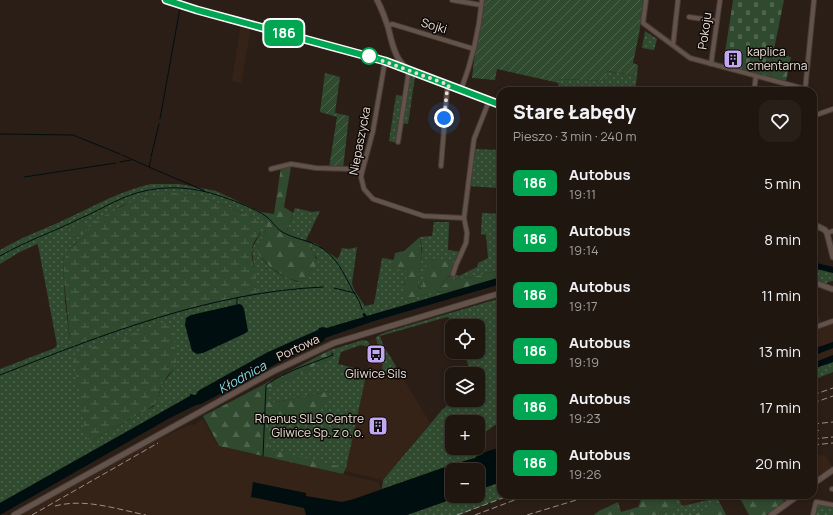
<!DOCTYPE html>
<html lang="pl">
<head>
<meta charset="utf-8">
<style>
  :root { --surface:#201610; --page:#281f19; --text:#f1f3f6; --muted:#a29f9f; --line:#3d3530 }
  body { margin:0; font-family:Manrope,sans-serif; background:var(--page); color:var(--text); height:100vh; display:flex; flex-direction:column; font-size:15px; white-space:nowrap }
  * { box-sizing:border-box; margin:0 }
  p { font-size:13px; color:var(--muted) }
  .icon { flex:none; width:22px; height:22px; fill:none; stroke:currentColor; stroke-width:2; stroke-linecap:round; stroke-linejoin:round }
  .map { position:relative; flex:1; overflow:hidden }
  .details { position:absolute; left:497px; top:87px; width:320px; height:412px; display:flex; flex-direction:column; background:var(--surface); border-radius:12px; box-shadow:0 2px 6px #0003,0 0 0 1px var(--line) }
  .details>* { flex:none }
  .badge { padding:0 8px; border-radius:6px; font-size:14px; line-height:26px }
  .fabs { position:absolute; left:445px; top:319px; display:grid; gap:8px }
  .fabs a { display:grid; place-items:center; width:40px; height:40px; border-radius:8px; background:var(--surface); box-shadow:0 2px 6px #0003,0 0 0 1px var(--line); font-size:20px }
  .you { position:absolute; width:20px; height:20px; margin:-10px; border:3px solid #fff; border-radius:50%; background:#1a73e8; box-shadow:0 0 0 6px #1a73e833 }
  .map>.badge { position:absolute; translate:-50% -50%; box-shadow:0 0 0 2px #fff }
  .round { display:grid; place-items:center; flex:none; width:42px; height:42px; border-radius:12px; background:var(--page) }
  .summary { display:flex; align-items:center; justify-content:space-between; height:68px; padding:0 16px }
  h1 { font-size:19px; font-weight:800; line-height:30px }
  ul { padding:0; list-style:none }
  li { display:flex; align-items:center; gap:12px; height:56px; padding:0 16px }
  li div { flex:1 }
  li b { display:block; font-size:15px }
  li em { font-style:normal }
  li .badge { min-width:44px; font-weight:700; text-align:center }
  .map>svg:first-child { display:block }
</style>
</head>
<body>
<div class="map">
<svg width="833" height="515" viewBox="0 0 833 515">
  <defs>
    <pattern id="grass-dots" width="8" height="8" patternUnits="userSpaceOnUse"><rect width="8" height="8" fill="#304a30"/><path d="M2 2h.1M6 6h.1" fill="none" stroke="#4e644d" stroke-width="1.8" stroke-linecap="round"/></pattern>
    <pattern id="forest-firs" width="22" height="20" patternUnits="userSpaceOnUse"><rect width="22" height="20" fill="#304a30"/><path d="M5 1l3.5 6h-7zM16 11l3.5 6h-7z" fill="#4e644d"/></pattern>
    <pattern id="wetland-marsh" width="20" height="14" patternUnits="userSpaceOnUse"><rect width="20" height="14" fill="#304a30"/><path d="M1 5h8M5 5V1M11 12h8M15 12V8" fill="none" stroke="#4e644d"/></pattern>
    <pattern id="cemetery-stones" width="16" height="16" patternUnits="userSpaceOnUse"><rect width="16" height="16" fill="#304a30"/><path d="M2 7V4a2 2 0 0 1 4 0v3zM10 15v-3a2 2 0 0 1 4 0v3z" fill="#4e644d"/></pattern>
    <pattern id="garden-furrows" width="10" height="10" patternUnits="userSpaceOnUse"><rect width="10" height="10" fill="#304a30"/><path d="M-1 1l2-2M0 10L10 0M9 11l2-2" fill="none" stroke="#4e644d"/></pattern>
  </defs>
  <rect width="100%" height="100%" fill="#2b1e16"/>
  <g fill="#362318">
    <path d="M241,24L251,27L241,83L232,81Z"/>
    <path d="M816,308L822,323L813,326V309Z"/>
    <path d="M833,322V342L813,349V329Z"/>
    <path d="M380,336L383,345L430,423L383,480L345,471L372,349L368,341Z"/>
    <path d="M833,348V355L813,363V356Z"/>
    <path d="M203,419L218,446L378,482L382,489L354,499L342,502L334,501L338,515H22L151,443L189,425H194Z"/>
    <path d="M825,455L833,467L813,481V456Z"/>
    <path d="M677,495H699L687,505L682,506Z"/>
  </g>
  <g fill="url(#grass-dots)" fill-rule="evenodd">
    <path d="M645,31L657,39L654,50L642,48Z"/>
    <path d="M606,71L637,76L635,91H558L559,79L605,81Z"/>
    <path d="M409,75L415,77L408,124L401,123Z"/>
    <path d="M396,95L404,96L397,143L389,141Z"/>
    <path d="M473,149L501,150L498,187L497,188L469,186Z"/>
    <path d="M151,184H179L216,191L261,212L267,224L265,234L257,247C262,267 280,275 298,282C310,274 314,272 317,258L312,252L311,246C303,241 296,235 287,230L295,208L312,212L320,211L305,242L315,243L338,259L342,248L349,249L357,247L352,283L354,290L365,306L374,304L382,258L395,260L393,270L403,268L407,271V277L404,285L406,300L434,292L459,290L367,316L364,313L363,314L364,317L327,328H325C280,344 239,368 198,391L196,395L190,396L0,503V369L55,348L57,345L38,245L37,244L18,253L0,264V250C20,238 42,230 64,220C92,207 120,191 151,184ZM173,193C203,194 229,207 257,219L260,233L252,249L257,293L183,310L79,343H74L70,340L65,301L63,261L64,257L70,248L83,237L89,229L121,206L145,197ZM173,370L161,386L158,399L153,407L92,440Z"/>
    <path d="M482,213L501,214L499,222L497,258L501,260V270L473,277L451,279L440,289L444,281L450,276L434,259C424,265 423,278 423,288L422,289L419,288C414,278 421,267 422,256C423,250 421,243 420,237L432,236L434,222H449L448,250L463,252L455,274L459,276L477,267L478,263L488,258L486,235L481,234Z"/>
    <path d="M813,268L833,273V281L828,282L826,284L813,279Z"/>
    <path d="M501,298V421L478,437V422H452V448H476L479,454L475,458L454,464L382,489L383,480L442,410L454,400H478V374H471L464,352H478V326H456L454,321L447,317L380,336L383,345L403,378L381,374L383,364L377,363L379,353L376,337L386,332Z"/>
    <path d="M363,340L368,341L372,349H369L370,347L361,345L341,352L338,364L367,371L346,468L268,450V422L317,410L330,391L272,403L267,399V390L333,357L330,350Z"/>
    <path d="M833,362V372L813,380V369Z"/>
    <path d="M501,482V495H509L460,515H407L461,496H478V490Z"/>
    <path d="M671,495H677L682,506L717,498L720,503L693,515H656L678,508Z"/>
    <path d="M816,504L833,507V515H815Z"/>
  </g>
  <g fill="url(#forest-firs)">
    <path d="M773,54L791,57L786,81L770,77Z"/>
    <path d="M281,167H291L284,207L293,213L287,230C296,235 303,241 312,243L311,249L318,262L310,276L301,282L287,278L278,272L271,268L259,255L257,247L265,234L267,224L261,212L274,214Z"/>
    <path d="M80,222L88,224L89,227C86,232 78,236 72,234L70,230C73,226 75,223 80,222Z"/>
    <path d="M420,237L422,256L418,276V287L420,289L423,288C423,285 423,281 423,278C423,259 437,256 452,261L454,264L452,273L444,281L440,288L451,279L473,277L501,270V277L459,290L434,292L406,300C399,290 408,281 407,271L403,268L392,271L395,253L404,251Z"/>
    <path d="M330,350L333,357L267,390V399L272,403L330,391L329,399L317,410L268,422V449L346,468L343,474L219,446L203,416Z"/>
    <path d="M643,495H671L678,508L656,515H594L599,511L618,502L621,512L638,507Z"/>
    <path d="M759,495H782L784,503L766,515H749L741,500Z"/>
    <path d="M720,503L726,515H693Z"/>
  </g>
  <g fill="url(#wetland-marsh)">
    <path d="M173,193C203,194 229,207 257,219C266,233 255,235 252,248C250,261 259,279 257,293L183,310L79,343H74L70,340L64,280L63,261L67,251L83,237L93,222L100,218L134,200L159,194Z"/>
    <path d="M167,322L169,323L173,326L176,363L161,386L157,402L149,409L92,440L90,441L86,438L73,358L75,354L82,350Z"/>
  </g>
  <path fill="url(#cemetery-stones)" d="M733,0H784L773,54L770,77L723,66Z"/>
  <g fill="url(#garden-furrows)">
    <path d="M484,0H644L639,34L633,63L638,65L637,76L607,71L605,81L559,79V83L497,69L495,80L472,78L474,60Z"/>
    <path d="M325,73L340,77L335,113L349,116L343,169L329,168L337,117L320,112Z"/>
  </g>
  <g fill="#010e10">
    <path d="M813,262L833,267V273L813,268Z"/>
    <path d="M501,277V284L374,321L325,338L324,341L306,348L201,404L196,405L168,419L0,515V503L190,396V394L196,395L198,391L268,352L318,330L319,328L323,327L327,328L364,317L362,314L364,313L367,316Z"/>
    <path d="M239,304L242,305L244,309L248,331L246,333L203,353L197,354L192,351L185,325L186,318L191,315Z"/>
    <path d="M833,342V348L813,356V349Z"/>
    <path d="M833,355V362L813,369V363Z"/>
    <path d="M501,447V482L478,490V470H452V496H461L407,515H306L304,508L251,497L253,482L306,493V496L342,502L354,499L454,464L475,458L479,454Z"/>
  </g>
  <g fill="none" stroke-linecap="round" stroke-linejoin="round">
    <g stroke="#010e10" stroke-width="1">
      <path d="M160,119L180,8"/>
      <path d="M0,134L73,135L120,154"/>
      <path d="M122,155L149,167"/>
      <path d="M151,157L159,124"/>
      <path d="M151,159L149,167L205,191"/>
      <path d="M120,162L131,160"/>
      <path d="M24,177L116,163"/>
      <path d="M0,256C26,241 53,232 79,219C94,213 108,204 123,198C153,185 186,185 217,195C230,199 257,209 267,217C274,223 275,228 284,233C295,239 308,240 318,246C336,255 344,274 353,291C357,297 360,302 362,309"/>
      <path d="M334,288L355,293"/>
      <path d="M237,298V304"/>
      <path d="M0,375C104,334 211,292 323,287"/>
      <path d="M263,456L266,385L277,378L296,369L333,355L332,353"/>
    </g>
    <defs>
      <g id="minor">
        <path d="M452,0L481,5"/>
        <path d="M646,0L643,23L690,58L805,89"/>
        <path d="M689,17L717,21"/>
        <path d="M388,26L392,24L474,49"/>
        <path d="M673,45L678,0"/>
        <path d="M385,61L373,131L362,172L361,177L364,189L373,199L424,216L464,218"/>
        <path d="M711,64L720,0"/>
        <path d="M461,90C472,61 479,31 482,0"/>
        <path d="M754,91L756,76"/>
        <path d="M805,91L814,0"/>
        <path d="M813,116L833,109"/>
        <path d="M398,142L409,70"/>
        <path d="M441,166L447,91L449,85"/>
        <path d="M271,169L291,164L316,168L349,169L362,172"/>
        <path d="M827,233L833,231"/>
        <path d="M453,274L456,265L466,243L467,233L464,218L474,139L489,101"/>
        <path d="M813,328L833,321"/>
        <path d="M832,489H833"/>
        <path d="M813,515L816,502L833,505"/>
      </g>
      <g id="tertiary">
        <path d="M166,0L197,10L385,61L501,105"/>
        <path d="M377,0C382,9 385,18 388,27C392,42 394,57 406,68"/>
        <path d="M813,224L825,230L827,233L833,257"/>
        <path d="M813,282L832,289"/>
        <path d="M813,484L833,470"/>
        <path d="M14,515L274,371L334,343L501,293"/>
        <path d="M771,515L799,495"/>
      </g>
    </defs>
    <use href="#minor" stroke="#463b36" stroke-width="6"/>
    <use href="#tertiary" stroke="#463b36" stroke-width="7"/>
    <use href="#minor" stroke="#63534b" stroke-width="4"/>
    <use href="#tertiary" stroke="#63534b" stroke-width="5"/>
    <g stroke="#9a8f88" stroke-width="1" stroke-dasharray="6 3" stroke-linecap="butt">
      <path d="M813,395L833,388"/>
      <path d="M813,403L833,396"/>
      <path d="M813,424L833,422"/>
      <path d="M813,431L822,430"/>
      <path d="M813,439L833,437"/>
      <path d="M813,445L833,443"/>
      <path d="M55,506C85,498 116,509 146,515"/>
      <path d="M32,515L158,443"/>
      <path d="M457,515L511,495"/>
      <path d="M475,515L528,495"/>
      <path d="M527,515L593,495"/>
    </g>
  </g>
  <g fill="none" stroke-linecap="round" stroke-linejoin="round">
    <defs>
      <path id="line" d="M166,0L197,10L385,61L501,105"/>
    </defs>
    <use href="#line" stroke="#fff" stroke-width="9"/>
    <use href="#line" stroke="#00a651" stroke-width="6"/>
    <path stroke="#e8ded9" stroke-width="4" stroke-dasharray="0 7.2" d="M369,56L449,85L447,91L444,118"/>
  </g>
  <defs>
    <symbol id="building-square" viewBox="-11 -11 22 22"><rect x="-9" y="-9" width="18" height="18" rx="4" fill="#c2a7f2" stroke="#0f0906"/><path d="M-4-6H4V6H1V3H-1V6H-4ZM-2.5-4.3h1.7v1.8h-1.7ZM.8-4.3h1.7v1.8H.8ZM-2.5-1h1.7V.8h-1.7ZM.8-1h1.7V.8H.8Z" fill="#111"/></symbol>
    <symbol id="bus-square" viewBox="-11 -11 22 22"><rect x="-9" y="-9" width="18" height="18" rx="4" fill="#c2a7f2" stroke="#0f0906"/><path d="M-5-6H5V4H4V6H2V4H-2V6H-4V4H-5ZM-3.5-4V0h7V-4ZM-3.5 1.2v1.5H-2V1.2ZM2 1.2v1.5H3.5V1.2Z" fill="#111"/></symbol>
  </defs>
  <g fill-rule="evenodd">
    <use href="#building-square" x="722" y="48" width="22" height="22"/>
    <use href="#bus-square" x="365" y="343" width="22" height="22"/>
    <use href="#building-square" x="367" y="415" width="22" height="22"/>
  </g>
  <circle fill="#fff" stroke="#00a651" stroke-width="2" cx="369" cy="56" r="8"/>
  <g text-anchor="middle" stroke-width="3" stroke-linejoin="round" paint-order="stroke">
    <g font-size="12" fill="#e8ded9" stroke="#0f0906">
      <text transform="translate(434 26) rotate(17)" y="4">Sojki</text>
      <text transform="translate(705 31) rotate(-82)" y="4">Pokoju</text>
      <text transform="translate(360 141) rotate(-79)" y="4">Niepaszycka</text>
      <text transform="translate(298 348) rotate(-25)" y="4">Portowa</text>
    </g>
    <g font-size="12" fill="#e8ded9" stroke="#0f0906" text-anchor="start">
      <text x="747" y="56">kaplica<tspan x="747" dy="14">cmentarna</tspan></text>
      <text x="376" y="378" text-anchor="middle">Gliwice Sils</text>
      <text x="364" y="423" text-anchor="end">Rhenus SILS Centre<tspan x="364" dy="14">Gliwice Sp. z o. o.</tspan></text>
    </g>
    <g font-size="13" font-style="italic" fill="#81dbe8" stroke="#0f0906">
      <text transform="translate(242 377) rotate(-29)" y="5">Kłodnica</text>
    </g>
  </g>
</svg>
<div class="fabs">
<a><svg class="icon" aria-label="locate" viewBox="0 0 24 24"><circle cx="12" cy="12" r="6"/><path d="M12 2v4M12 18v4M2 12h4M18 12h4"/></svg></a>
<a><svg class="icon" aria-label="layers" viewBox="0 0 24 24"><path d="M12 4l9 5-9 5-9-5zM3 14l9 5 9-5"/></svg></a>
<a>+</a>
<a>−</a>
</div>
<div class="you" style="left:444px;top:118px"></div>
<b class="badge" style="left:284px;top:33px;background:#00a651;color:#fff">186</b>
<section class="details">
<div class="summary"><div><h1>Stare Łabędy</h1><p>Pieszo · 3 min · 240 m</p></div><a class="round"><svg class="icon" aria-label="heart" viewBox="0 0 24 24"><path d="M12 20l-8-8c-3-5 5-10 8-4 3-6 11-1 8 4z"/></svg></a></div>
<ul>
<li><span class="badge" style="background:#00a651;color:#fff">186</span><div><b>Autobus</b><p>19:11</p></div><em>5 min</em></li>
<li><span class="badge" style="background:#00a651;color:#fff">186</span><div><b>Autobus</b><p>19:14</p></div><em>8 min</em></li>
<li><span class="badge" style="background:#00a651;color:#fff">186</span><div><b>Autobus</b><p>19:17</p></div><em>11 min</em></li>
<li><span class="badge" style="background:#00a651;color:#fff">186</span><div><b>Autobus</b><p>19:19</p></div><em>13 min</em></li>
<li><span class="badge" style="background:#00a651;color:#fff">186</span><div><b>Autobus</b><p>19:23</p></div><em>17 min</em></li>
<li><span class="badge" style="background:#00a651;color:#fff">186</span><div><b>Autobus</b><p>19:26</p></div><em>20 min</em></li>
</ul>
</section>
</div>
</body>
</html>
